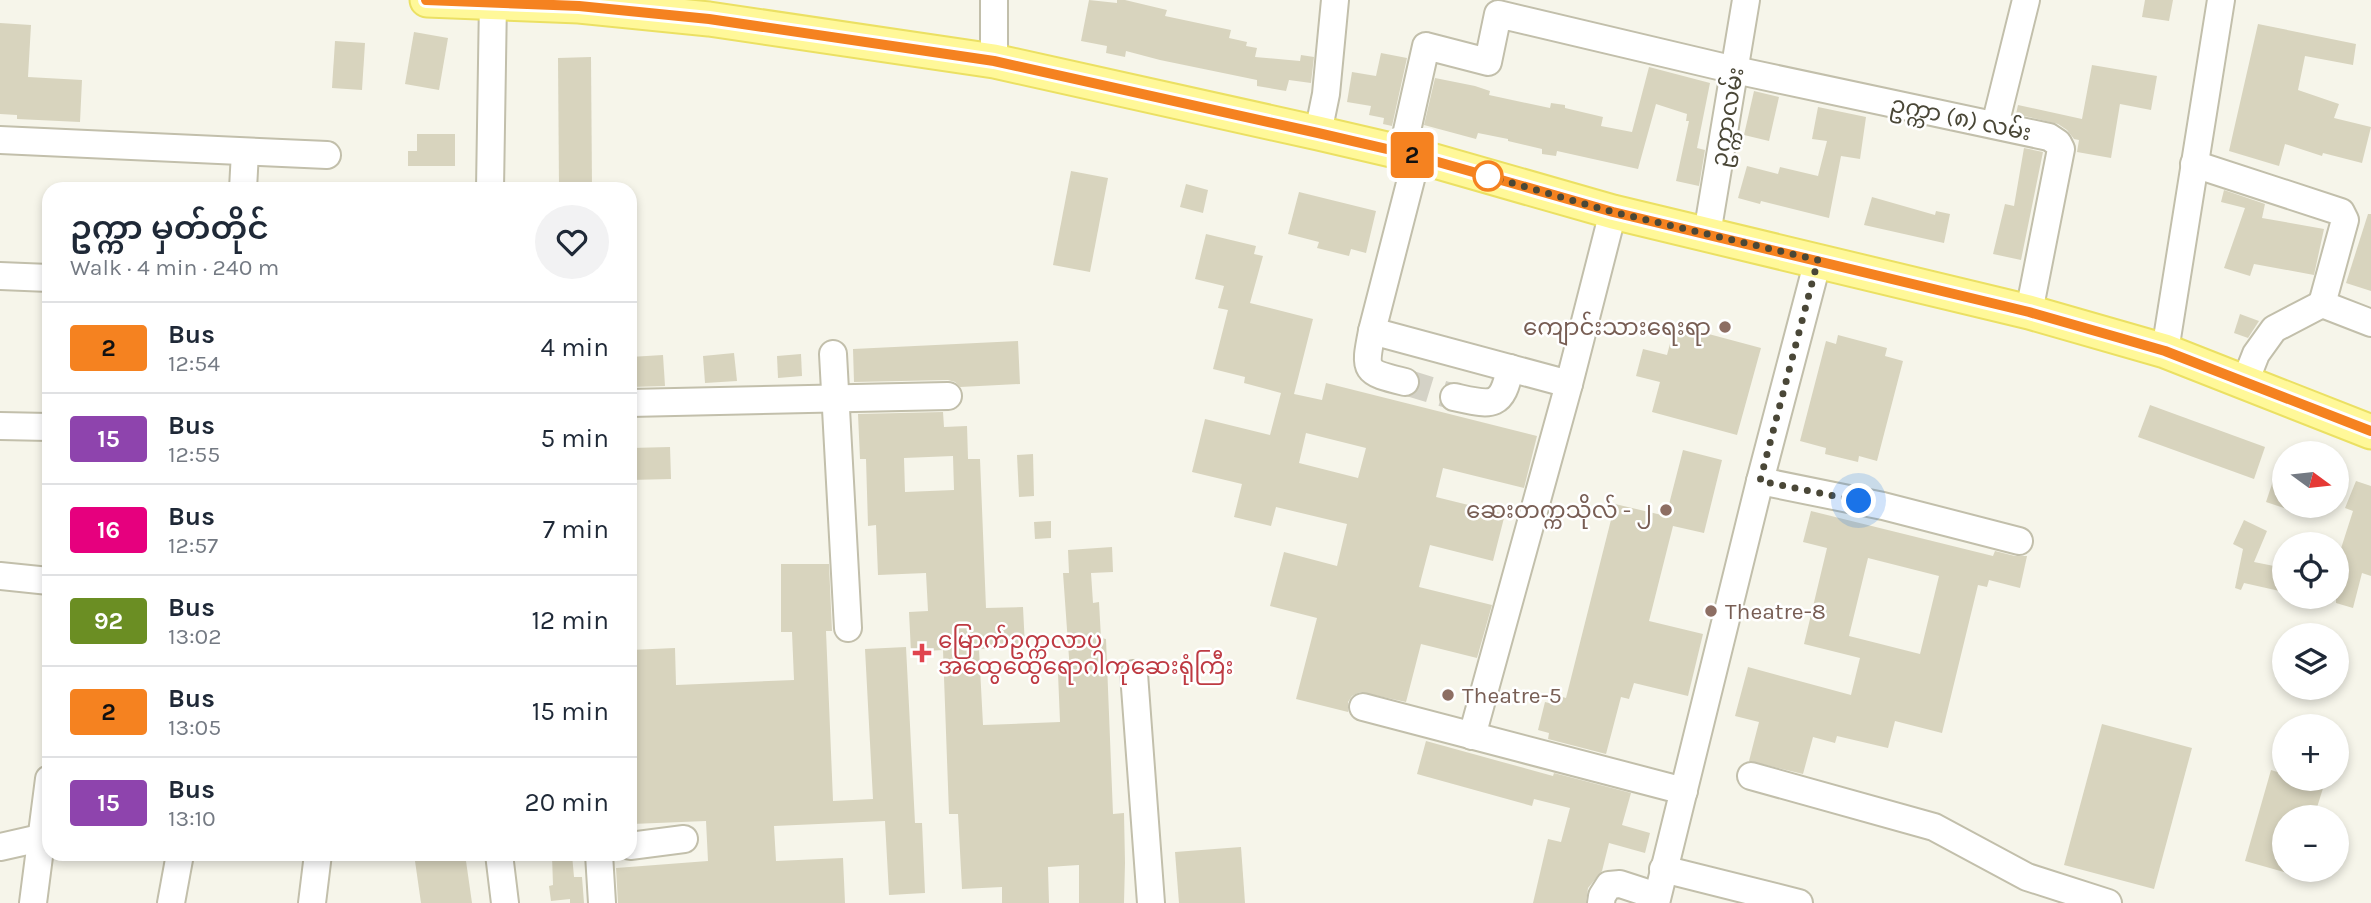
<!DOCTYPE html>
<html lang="en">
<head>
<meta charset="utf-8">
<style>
  :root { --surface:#fff; --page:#f2f2f3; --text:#1f2937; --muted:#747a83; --line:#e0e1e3 }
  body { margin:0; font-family:Karla,"Noto Sans Myanmar",sans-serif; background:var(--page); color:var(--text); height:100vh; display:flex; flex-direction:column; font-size:26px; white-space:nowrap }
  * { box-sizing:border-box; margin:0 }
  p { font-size:23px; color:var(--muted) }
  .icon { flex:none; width:38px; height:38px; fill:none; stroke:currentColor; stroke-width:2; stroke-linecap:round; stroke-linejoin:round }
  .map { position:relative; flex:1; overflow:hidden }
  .details { position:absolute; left:42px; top:182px; width:595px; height:679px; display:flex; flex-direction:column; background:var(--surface); border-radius:21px; box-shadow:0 4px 10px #0003 }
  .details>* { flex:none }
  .badge { padding:0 14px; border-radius:5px; font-size:24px; line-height:46px }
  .needle { width:46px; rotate:105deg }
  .buttons { position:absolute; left:2272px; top:441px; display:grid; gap:14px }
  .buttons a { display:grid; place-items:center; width:77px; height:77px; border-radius:50%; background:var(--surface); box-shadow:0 4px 10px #0003; font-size:35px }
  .you { position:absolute; width:35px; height:35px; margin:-18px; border:5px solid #fff; border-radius:50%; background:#1a73e8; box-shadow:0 0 0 10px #1a73e833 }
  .map>.badge { position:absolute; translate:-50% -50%; box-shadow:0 0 0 4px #fff }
  .round { display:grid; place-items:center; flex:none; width:74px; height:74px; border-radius:37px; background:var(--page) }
  .head { display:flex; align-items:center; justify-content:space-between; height:119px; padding:0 28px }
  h1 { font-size:33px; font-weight:600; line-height:52px }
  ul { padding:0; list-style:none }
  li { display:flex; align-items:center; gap:21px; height:91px; padding:0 28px; border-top:2px solid var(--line) }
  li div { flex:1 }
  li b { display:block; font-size:26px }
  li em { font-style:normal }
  li .badge { min-width:77px; font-weight:700; text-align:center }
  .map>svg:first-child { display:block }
</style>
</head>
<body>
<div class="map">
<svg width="2371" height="903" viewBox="0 0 2371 903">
  <rect width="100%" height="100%" fill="#f6f5ea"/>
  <g fill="#d8d4be" fill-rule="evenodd">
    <path d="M1089,0L1117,3V0H1125L1167,10L1165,16L1231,30L1229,38L1247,42L1246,46L1257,48L1255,57L1300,61L1301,55L1314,57L1311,83L1289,80L1286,91L1257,86V80L1160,60L1126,51L1125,57L1106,53L1107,46L1081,41Z"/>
    <path d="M2145,0H2173L2169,21L2142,17Z"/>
    <path d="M0,23L31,25L28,77L82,80L80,122L17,119V115L0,114Z"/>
    <path d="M2258,24L2356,44L2353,65L2305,56L2298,90L2339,104L2334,118L2371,127L2362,163L2323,153L2322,156L2285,144L2279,166L2229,151Z"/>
    <path d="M414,32L448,38L439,90L405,84Z"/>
    <path d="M335,41L365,43L362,90L332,88Z"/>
    <path d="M1381,53L1407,58L1392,126L1383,124L1384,118L1369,115L1371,106L1347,102L1352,72L1376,76Z"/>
    <path d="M591,57L592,189H559L558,58Z"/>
    <path d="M2092,65L2157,76L2151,110L2120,104L2111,158L2077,152L2079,140L2074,139L2067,130L2058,124L2016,114L2018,105L2082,119Z"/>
    <path d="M1649,67L1710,83L1697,148L1705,150L1699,186L1676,181L1689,121H1686L1687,114L1656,104L1638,169L1557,151L1556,156L1542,154V149L1508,141V139L1478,133L1476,139L1424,125L1435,78L1475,86L1490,91L1489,95L1550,108L1551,103L1565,105V108L1603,117L1601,126L1632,132Z"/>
    <path d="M1754,91L1779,97L1769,141L1744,135Z"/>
    <path d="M1818,107L1866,117L1860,159L1841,156L1829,218L1761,201L1760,204L1738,198L1747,166L1778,174L1780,167L1818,176L1827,141L1812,139Z"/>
    <path d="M417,134H455V166H408V151H417Z"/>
    <path d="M2024,148L2043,152L2021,260L1993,254L2005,204L2014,206Z"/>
    <path d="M1071,171L1108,178L1090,272L1053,265Z"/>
    <path d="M1186,184L1208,190L1203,213L1180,207Z"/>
    <path d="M2224,190L2265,204L2262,218L2324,229L2314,275L2254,264L2250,276L2224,268L2245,208L2221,202Z"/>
    <path d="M1299,192L1376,211L1366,253L1351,249L1349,256L1317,248L1319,242L1288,234Z"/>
    <path d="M1872,197L1935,215L1936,211L1950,214L1944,243L1864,225Z"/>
    <path d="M2368,214H2371V291L2346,283Z"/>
    <path d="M1206,234L1256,246L1254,254L1263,256L1250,303L1313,319L1294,394L1322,400L1326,383L1537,436L1524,488L1443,468L1436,497L1505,514L1493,561L1430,545L1419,587L1492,605L1477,658L1421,644L1406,702L1360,692L1352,696L1348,702V712L1296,699L1317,618L1270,606L1284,552L1337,566L1347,524L1276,507L1271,526L1234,517L1242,484L1192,472L1205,419L1270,435L1281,393L1244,383L1245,377L1213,369L1228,310L1218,308L1224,286L1195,279ZM1306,433L1366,448L1358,478L1299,463Z"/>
    <path d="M2240,314L2259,321L2248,338L2234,333Z"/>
    <path d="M1675,325L1761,348L1737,435L1652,412L1660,382L1636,376L1643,349L1667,355Z"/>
    <path d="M1838,335L1887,348L1885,356L1903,361L1877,461L1859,456L1858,462L1825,454L1826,448L1800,441L1826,341L1836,344Z"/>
    <path d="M1018,341L1020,384L960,387L955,382L948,380L854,382L853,349Z"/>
    <path d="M734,353L737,381L705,383L703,356Z"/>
    <path d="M801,354L802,376L778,378L777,356Z"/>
    <path d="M663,355L665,386L630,387V357Z"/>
    <path d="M2150,405L2265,447L2254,479L2138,437Z"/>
    <path d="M943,412L944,427L967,426L968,459H980L986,608L1023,607L1025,647L979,649L983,725L1060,722L1058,673L1070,672L1063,573H1069L1068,550L1112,547L1113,572L1091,573L1093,603L1099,602L1101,638L1106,639L1113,814L1124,813L1125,863L1124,903H1079V865L1048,867L1049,903H1002V887L962,889L958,814H949L943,650L911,652L909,612L928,611L926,573L878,575L876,525L868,526L866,459H860L858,414ZM953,456L954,490L905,492L904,458Z"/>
    <path d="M670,447L671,479L630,480V448Z"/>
    <path d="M1683,450L1722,460L1704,533L1673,526L1649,621L1703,634L1688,696L1634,683L1629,699L1621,697L1606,754L1548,739L1549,733L1538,730L1545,702L1557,705L1559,696L1566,698L1615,504L1666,516Z"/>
    <path d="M1033,454L1034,496L1019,497L1017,455Z"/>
    <path d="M2281,457L2284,458V508L2266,502Z"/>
    <path d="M2356,481L2371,486V576L2362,573L2353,608L2336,603V564L2353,511L2345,508Z"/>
    <path d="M1811,511L1993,556L1995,551L2015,556H2027L2020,588L1989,580L1987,587L1978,585L1942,733L1895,721L1888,748L1837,736L1835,743L1813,737L1803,774L1749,761L1759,722L1735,716L1748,667L1851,695L1860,658L1804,644L1827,548L1803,542ZM1868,558L1939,576L1920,654L1849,636Z"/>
    <path d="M2244,520L2267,531L2254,562L2284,568V592L2244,583L2241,590L2235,588L2243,549L2233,544Z"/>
    <path d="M1051,521V538L1035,539L1034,522Z"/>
    <path d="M781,564H829L832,631H826L833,801L873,799L865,649L906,647L915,823H922L925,893L889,895L885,821L774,826L776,861L843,858L845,903H618L616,868L708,861L706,821L632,824L630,650L675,648L676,685L794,680L792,632H781Z"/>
    <path d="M2102,724L2192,748L2154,889L2064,865Z"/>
    <path d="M1426,741L1553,776L1554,773L1631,793L1622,825L1650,833L1645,853L1609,843L1602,871L1588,888L1586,903H1533L1548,839L1561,842L1570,808L1534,799L1532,806L1417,774Z"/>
    <path d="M2271,770L2284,774V779H2302L2324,785L2314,817H2284V872L2245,861Z"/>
    <path d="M1241,847L1245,903H1179L1175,852Z"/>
    <path d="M414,854H465L472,903H421Z"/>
    <path d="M572,855L574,877H582L584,903H570V899L551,901L549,886L553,885L552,856Z"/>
  </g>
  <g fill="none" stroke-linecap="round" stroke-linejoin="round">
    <path stroke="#d4d2c6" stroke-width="26" stroke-dasharray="26 13" stroke-linecap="butt" d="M1405,382L1454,397"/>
    <defs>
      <g id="minor">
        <path d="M994,61V0"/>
        <path d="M1995,125L2026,0"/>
        <path d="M1318,133L1326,94L1335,0"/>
        <path d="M0,140L327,155"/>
        <path d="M1402,153L1426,46L1488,62L1498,14L1735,70L2049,137L2058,143L2061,149L2029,312"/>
        <path d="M1417,156L1372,331L1569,384L1613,212"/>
        <path d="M2194,164L2341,212L2345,220L2322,304L2371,323"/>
        <path d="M243,189L245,152"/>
        <path d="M490,189L493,0"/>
        <path d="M1707,234L1746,0"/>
        <path d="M0,276L49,278"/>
        <path d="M1372,331C1364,372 1364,372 1405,382"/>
        <path d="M2165,351L2221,0"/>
        <path d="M833,354L848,628"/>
        <path d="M2245,382L2256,354L2274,329L2322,304"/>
        <path d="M1454,397C1491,405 1502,410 1510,368"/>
        <path d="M630,403L948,396"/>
        <path d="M0,426L49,427"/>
        <path d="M1760,481L1883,506L2019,541"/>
        <path d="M0,576L49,581"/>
        <path d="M1134,674L1151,903"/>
        <path d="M1363,707L1684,791"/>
        <path d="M1472,736L1569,384"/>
        <path d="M1751,776L1934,827L2027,877L2108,903"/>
        <path d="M630,846L684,839"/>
        <path d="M0,847L49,836"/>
        <path d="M499,854L505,903"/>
        <path d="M599,854L602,903"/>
        <path d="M1663,869L1799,903"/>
        <path d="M33,903L49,779"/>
        <path d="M171,903L180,854"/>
        <path d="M312,903L318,854"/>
        <path d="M1601,903L1602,896L1609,885L1620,884L1657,896"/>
        <path d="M1656,903L1760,481L1818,260"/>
      </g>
      <path id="major" d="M427,0L579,6L709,19L994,61L1318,133L1417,156L1613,212L2029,312L2165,351L2371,432"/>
    </defs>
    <use href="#minor" stroke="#c2bfab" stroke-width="30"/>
    <use href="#major" stroke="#ebe063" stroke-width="37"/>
    <use href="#minor" stroke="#fff" stroke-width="26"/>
    <use href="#major" stroke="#fff899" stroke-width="33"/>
  </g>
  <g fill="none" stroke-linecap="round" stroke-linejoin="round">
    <defs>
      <path id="line" d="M426,0L579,6L709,19L994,61L1318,133L1417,156L1613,212L2029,312L2120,338L2165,351L2371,431"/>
    </defs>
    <use href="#line" stroke="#fff" stroke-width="16"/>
    <use href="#line" stroke="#f58220" stroke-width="10"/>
    <path stroke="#4a4737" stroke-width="7" stroke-dasharray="0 12.6" d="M1488,176L1613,212L1818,260L1760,481L1859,501"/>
  </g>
  <circle fill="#fff" stroke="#f58220" stroke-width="3.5" cx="1488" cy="176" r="14"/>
  <g fill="#8d6e63" stroke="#fff" stroke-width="2.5">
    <circle cx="1725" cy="327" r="7"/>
    <circle cx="1666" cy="510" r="7"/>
    <circle cx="1711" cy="611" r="7"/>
    <circle cx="1448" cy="695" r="7"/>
  </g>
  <path fill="#e0444e" stroke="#fff" stroke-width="2.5" d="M918.5 642.5h7v7h7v7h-7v7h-7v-7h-7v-7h7z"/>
  <g text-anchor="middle" stroke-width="5" stroke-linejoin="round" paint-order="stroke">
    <g font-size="23" fill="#4a4737" stroke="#fff">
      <text transform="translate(1727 117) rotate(-80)" y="8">ဥက္ကာလမ်း</text>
      <text transform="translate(1961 118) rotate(12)" y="8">ဥက္ကာ (၈) လမ်း</text>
    </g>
    <g font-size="23" fill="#785e54" stroke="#fff" text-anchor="end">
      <text x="1711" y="335">ကျောင်းသားရေးရာ</text>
      <text x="1652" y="518">ဆေးတက္ကသိုလ် - ၂</text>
      <text x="1725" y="619" text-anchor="start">Theatre-8</text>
      <text x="1462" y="703" text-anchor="start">Theatre-5</text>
    </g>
    <g font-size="23" fill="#be3a42" stroke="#fff" text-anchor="start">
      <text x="938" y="648">မြောက်ဥက္ကလာပ<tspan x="938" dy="26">အထွေထွေရောဂါကုဆေးရုံကြီး</tspan></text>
    </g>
  </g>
</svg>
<div class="buttons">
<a><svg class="needle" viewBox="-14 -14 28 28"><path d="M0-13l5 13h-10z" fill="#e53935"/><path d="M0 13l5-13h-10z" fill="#747a83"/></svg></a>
<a><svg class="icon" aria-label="locate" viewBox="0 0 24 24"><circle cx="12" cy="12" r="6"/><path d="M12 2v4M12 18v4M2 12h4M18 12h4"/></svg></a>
<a><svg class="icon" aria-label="layers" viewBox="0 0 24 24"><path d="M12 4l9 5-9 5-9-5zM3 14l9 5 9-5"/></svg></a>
<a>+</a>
<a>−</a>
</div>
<div class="you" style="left:1859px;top:501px"></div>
<b class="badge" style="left:1412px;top:155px;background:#f58220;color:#111">2</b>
<section class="details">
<div class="head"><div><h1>ဥက္ကာ မှတ်တိုင်</h1><p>Walk · 4 min · 240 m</p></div><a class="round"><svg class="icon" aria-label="heart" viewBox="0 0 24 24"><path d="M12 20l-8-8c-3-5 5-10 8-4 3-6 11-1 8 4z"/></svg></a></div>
<ul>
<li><span class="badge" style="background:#f58220;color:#111">2</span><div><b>Bus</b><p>12:54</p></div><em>4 min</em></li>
<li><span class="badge" style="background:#8e44ad;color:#fff">15</span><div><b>Bus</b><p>12:55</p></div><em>5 min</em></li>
<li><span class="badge" style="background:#e6007e;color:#fff">16</span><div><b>Bus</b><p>12:57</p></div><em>7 min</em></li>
<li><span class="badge" style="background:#6b8e23;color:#fff">92</span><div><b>Bus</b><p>13:02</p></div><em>12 min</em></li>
<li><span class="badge" style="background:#f58220;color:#111">2</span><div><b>Bus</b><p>13:05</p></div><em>15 min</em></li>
<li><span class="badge" style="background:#8e44ad;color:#fff">15</span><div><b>Bus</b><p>13:10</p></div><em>20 min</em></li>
</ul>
</section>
</div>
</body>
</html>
